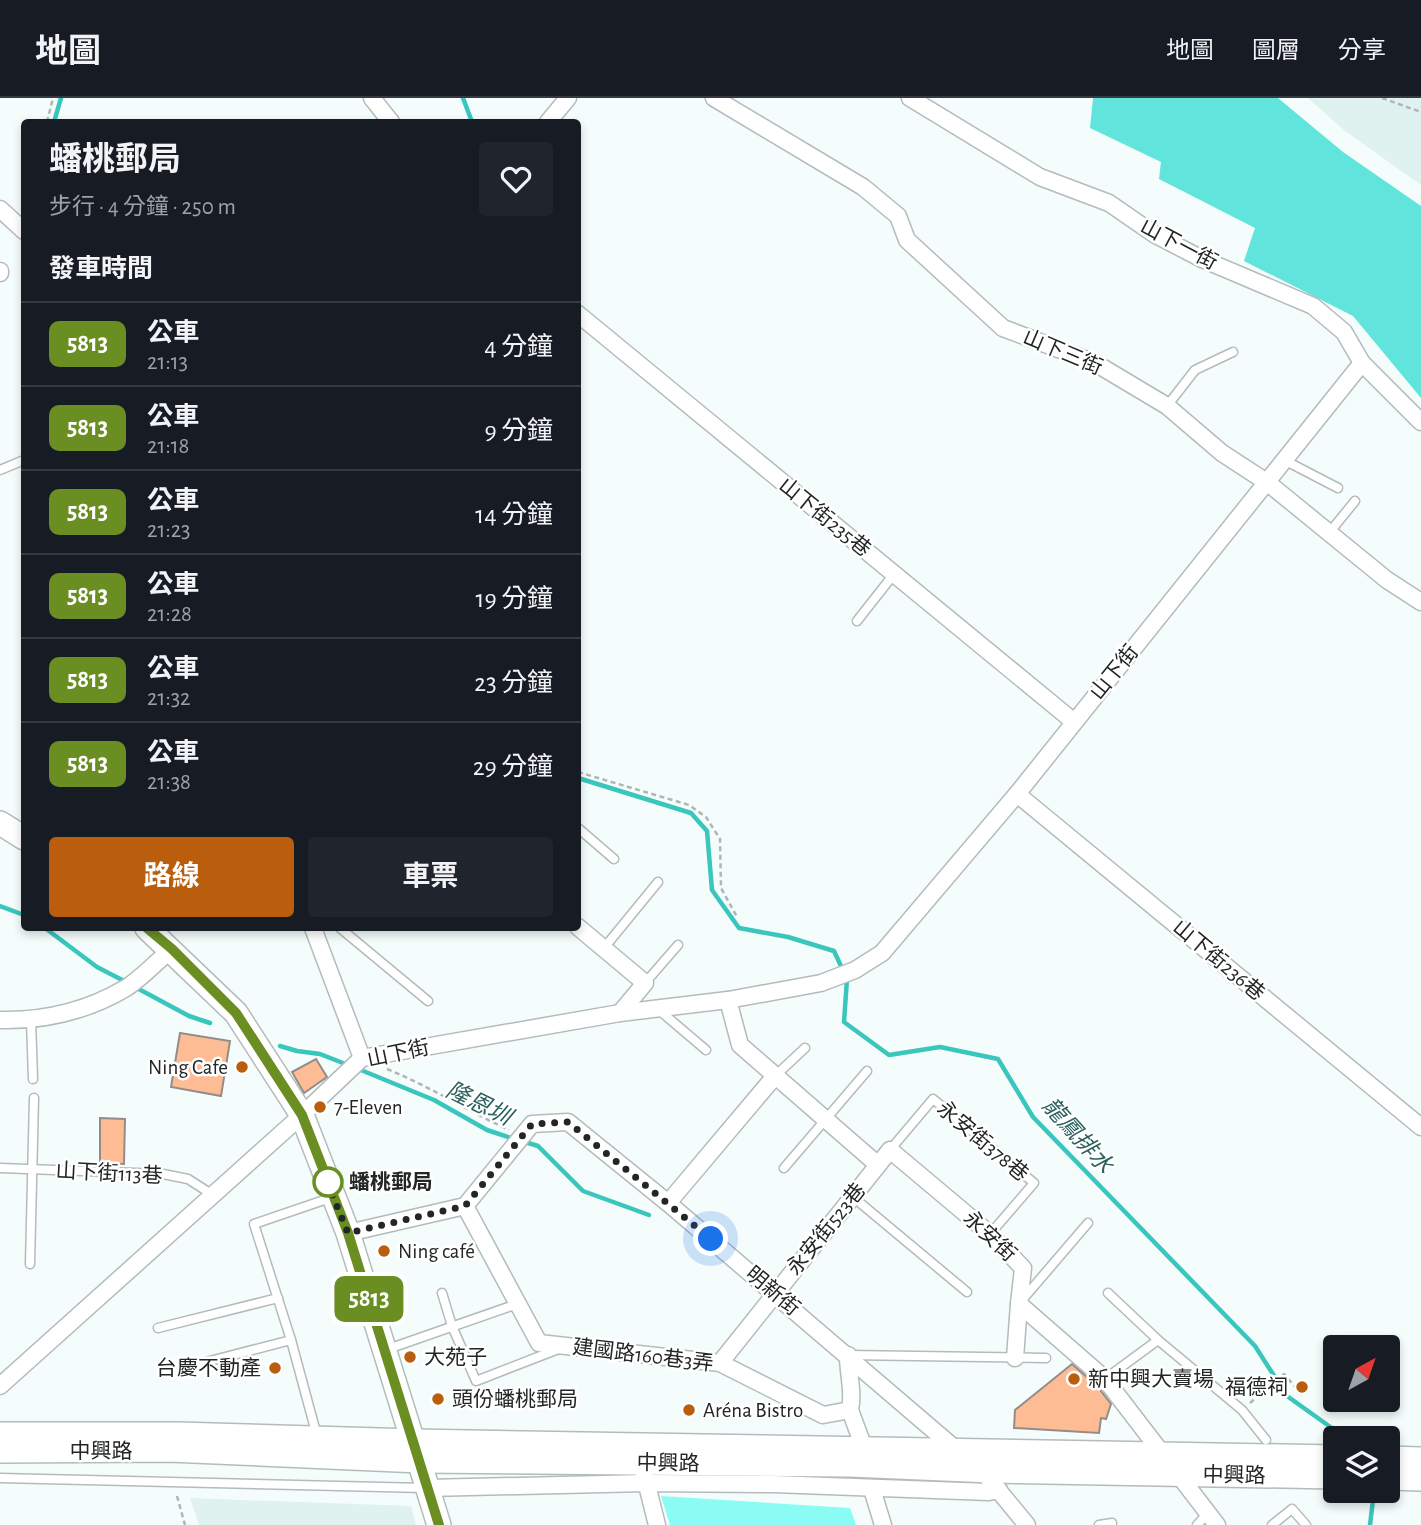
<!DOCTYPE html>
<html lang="zh-TW">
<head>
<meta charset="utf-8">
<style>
  :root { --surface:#171b24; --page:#20242c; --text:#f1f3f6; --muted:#9ea1a6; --line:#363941; --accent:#ba5d0c }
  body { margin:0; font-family:"Alegreya Sans","Noto Sans TC",sans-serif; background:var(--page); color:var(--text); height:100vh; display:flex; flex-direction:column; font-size:26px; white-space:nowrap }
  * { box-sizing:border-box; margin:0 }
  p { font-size:23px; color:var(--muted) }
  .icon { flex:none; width:38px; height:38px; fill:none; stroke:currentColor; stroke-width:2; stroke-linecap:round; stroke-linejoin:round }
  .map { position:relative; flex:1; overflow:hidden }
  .details { position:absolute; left:21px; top:21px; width:560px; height:812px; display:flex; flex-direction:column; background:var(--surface); border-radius:7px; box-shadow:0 4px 10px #0003 }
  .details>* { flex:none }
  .badge { padding:0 14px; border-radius:10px; font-size:24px; line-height:46px }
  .needle { width:46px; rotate:40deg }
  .tools { position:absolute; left:1323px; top:1237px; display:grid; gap:14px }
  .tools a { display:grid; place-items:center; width:77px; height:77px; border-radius:7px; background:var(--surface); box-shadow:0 4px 10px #0003; font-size:35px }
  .you { position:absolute; width:35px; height:35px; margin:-18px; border:5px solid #fff; border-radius:50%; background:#1a73e8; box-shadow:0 0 0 10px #1a73e833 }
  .map>.badge { position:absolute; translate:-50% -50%; box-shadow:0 0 0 4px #fff }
  h2 { padding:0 28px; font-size:26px; line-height:63px }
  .round { display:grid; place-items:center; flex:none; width:74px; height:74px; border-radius:7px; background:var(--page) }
  .head { display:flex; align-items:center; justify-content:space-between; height:119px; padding:0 28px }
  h1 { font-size:33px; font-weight:700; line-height:52px }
  .action { display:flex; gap:14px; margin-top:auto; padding:14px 28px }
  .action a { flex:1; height:80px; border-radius:7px; background:var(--accent); color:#fff; font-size:28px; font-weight:700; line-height:80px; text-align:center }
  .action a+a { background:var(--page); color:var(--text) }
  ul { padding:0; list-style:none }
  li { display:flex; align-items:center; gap:21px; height:84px; padding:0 28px; border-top:2px solid var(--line) }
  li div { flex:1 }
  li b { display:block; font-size:26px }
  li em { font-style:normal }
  li .badge { min-width:77px; font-weight:700; text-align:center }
  header { display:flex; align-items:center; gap:42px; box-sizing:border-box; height:98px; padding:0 35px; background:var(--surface); border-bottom:2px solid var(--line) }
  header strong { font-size:33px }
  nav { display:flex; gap:38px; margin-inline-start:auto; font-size:24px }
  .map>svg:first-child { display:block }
</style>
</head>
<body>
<header>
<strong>地圖</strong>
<nav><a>地圖</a><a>圖層</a><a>分享</a></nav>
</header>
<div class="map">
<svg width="1421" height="1427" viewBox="0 0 1421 1427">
  <rect width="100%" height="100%" fill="#f4fdfc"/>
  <g fill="#dff2f0">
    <path d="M1308,0H1421V87L1345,33Z"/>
    <path d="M190,1400L411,1408L416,1427H199Z"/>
  </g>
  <path fill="#8afcf4" d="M661,1398L850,1410L856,1427H670Z"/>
  <path fill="#60e4dc" d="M1093,0H1278L1343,54L1421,108V300L1353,218L1244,163L1255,130L1159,81L1161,64L1090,30Z"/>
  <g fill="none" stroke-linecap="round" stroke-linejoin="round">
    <g stroke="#3ac5bd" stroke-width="4.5">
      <path d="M463,0L472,24"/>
      <path d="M54,24L61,0"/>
      <path d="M578,680L691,715L707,733L712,792L739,830L788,839L834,853L847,881L844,924L889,957L940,949L998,961L1033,1019L1255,1248L1287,1298L1343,1338"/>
      <path d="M0,808L24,817"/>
      <path d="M45,830L97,869L128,885"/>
      <path d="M135,889L189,918L210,925"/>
      <path d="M280,948L297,953L320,956L348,967"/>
      <path d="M356,970L434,1002L487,1032L514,1041"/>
      <path d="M522,1043L538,1048L583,1093L649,1117"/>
      <path d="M1370,1427L1373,1402"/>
    </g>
  </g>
  <g fill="#febc94" stroke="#938c89" stroke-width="2">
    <path d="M180,935L230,943L221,998L171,989Z"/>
    <path d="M316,961L327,979L304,995L292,974Z"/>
    <path d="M100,1020L125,1021L124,1066L100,1065Z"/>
    <path d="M1072,1266L1097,1288L1111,1306L1106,1321L1101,1320L1099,1335L1014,1330L1015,1312Z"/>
  </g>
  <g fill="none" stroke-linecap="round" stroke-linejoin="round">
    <defs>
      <g id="lane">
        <path d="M1167,308L1195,272L1233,254"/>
        <path d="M1284,362L1338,390"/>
        <path d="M0,372L24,362"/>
        <path d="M1329,435L1355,403"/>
        <path d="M857,523L894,476"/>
        <path d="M578,730L614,761"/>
        <path d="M340,830L428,903"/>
        <path d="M604,850L658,784"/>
        <path d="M645,885L678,847"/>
        <path d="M659,912L706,952"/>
        <path d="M31,922L33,981"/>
        <path d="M775,978L805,950"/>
        <path d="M890,1052L933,1001L1034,1085L990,1136"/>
        <path d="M0,1070L163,1076L188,1081L213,1097"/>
        <path d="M784,1070L867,973"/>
        <path d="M853,1099L967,1194"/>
        <path d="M30,1166L34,1000"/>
        <path d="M442,1195L452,1228L476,1283L561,1250"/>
        <path d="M1108,1195L1158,1242"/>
        <path d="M1023,1201L1088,1125"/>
        <path d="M158,1230L278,1200"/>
        <path d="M388,1251L517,1206"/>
        <path d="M848,1257L1046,1260"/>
        <path d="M175,1272L291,1242"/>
        <path d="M1105,1281L1158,1242L1242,1312L1266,1342"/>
        <path d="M317,1338L291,1242L254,1126L333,1099"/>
        <path d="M0,1380L424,1390"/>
        <path d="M1099,1427L1112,1425"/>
        <path d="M1197,1427L1208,1415"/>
        <path d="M1272,1427L1292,1411L1306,1427"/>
      </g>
      <g id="street">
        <path d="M372,0L391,24"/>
        <path d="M714,0L863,89L898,118L907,142L1003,230L1095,265L1167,308L1222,355L1268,385L1387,482L1421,504"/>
        <path d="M910,0L1040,79L1109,105L1154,136L1202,161L1313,208L1344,234L1362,265L1421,324"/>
        <path d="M548,24L568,0"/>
        <path d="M0,111L24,133"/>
        <path d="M0,173V175"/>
        <path d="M578,216L1073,623"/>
        <path d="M1017,696L1421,1029"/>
        <path d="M578,829L645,885L620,915"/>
        <path d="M313,830L362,960"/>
        <path d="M728,902L740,947L878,1067"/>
        <path d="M0,922C45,923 87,913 126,890C142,880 157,863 172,851"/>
        <path d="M668,1105L775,978"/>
        <path d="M465,1108L539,1245L720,1265L823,1317L850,1312L864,1350"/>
        <path d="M348,1135L465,1108L532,1026L568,1024L668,1105L959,1354"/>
        <path d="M848,1257C848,1277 854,1294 850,1312"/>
        <path d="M1015,1260L1019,1206"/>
        <path d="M720,1265L890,1052L990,1136L1023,1170L1019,1206L1105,1281L1217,1427"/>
        <path d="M0,1288L302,1017L362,960L620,915L728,902L821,885L855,872L882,855L1017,696L1362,265"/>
        <path d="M980,1370L1027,1427"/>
        <path d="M644,1375L657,1427"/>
        <path d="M428,1390L646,1385L773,1386L989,1394L999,1392"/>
        <path d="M872,1391L883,1427"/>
      </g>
      <g id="secondary">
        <path d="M0,725L24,740"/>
        <path d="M147,830L236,915L302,1017L348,1135L439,1427"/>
        <path d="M0,1336H178L414,1343L1335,1359"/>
        <path d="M0,1353L170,1352L420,1363L850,1367L992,1373L1335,1379"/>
        <path d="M1388,1360L1421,1361"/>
        <path d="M1388,1380L1421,1381"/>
      </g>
    </defs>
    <use href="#lane" stroke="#b3bcbb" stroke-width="11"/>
    <use href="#street" stroke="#b3bcbb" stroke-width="19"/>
    <use href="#secondary" stroke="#b3bcbb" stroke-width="26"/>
    <g stroke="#afb6b5" stroke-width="2.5" stroke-dasharray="5 3.5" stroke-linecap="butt">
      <path d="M1382,0L1421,14"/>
      <path d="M47,24L53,0"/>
      <path d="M578,674L689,707L706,719L720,741L721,790L737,819"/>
      <path d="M387,971C429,988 468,1013 509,1032"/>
      <path d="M1250,1305L1284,1276L1302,1297"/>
      <path d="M177,1398L185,1427"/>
    </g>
    <use href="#lane" stroke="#fff" stroke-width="8"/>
    <use href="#street" stroke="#fff" stroke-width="16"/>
    <use href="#secondary" stroke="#fff" stroke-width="23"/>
  </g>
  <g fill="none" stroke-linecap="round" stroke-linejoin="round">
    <defs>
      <path id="line" d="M147,830L172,851L236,915L302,1017L348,1135L439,1427"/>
    </defs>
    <use href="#line" stroke="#fff" stroke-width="16"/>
    <use href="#line" stroke="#6b8e23" stroke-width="10"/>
    <path stroke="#232626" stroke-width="7" stroke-dasharray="0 12.6" d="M328,1084L325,1079L348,1135L465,1108L532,1026L568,1024L711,1141"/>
  </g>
  <g fill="#ba5d0c" stroke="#fff" stroke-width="2.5">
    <circle cx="242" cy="969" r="7"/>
    <circle cx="320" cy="1009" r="7"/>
    <circle cx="384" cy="1153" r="7"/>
    <circle cx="410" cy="1259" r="7"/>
    <circle cx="275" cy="1270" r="7"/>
    <circle cx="1074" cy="1281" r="7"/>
    <circle cx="1302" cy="1289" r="7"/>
    <circle cx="438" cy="1301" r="7"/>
    <circle cx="689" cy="1312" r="7"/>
  </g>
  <circle fill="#fff" stroke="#6b8e23" stroke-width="3.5" cx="328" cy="1084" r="14"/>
  <g text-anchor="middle" stroke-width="5" stroke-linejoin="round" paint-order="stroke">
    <g font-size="21" fill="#232626" stroke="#fff">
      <text transform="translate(1179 146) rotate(28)" y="7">山下一街</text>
      <text transform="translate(1063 254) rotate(23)" y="7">山下三街</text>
      <text transform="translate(825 419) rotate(39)" y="7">山下街235巷</text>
      <text transform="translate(1114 574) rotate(-51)" y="7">山下街</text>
      <text transform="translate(1219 862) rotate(40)" y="7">山下街236巷</text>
      <text transform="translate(398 955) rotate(-12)" y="7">山下街</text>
      <text transform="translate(983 1043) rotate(40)" y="7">永安街378巷</text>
      <text transform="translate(109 1075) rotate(3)" y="7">山下街113巷</text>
      <text transform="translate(826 1131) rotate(-51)" y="7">永安街523巷</text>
      <text transform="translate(990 1138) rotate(43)" y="7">永安街</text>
      <text transform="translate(773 1193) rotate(40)" y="7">明新街</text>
      <text transform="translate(643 1257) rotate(7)" y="7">建國路160巷3弄</text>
      <text x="101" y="1360">中興路</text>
      <text transform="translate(668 1365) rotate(1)" y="7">中興路</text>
      <text transform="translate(1234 1377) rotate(1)" y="7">中興路</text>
    </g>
    <g font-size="21" fill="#232626" stroke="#fff" text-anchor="start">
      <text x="228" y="976" text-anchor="end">Ning Cafe</text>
      <text x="334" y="1016">7-Eleven</text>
      <text x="398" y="1160">Ning café</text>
      <text x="424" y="1266">大苑子</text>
      <text x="261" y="1277" text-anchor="end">台慶不動產</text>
      <text x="1088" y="1288">新中興大賣場</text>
      <text x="1288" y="1296" text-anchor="end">福德祠</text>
      <text x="452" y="1308">頭份蟠桃郵局</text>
      <text x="703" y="1319">Aréna Bistro</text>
    </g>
    <g font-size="21" font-weight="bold" fill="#232626" stroke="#fff" text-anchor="start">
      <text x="349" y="1091">蟠桃郵局</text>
    </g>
    <g font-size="23" font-style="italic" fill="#2a615d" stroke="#fff">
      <text transform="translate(479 1005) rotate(26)" y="8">隆恩圳</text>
      <text transform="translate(1078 1037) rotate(48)" y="8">龍鳳排水</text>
    </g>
  </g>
</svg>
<div class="tools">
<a><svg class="needle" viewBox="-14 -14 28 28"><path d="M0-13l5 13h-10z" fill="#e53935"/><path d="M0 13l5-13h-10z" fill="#9ea1a6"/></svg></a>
<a><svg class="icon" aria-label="layers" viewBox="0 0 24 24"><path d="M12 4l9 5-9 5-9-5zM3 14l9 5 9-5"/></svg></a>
</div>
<div class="you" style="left:711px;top:1141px"></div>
<b class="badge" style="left:369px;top:1201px;background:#6b8e23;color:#fff">5813</b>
<section class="details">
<div class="head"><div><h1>蟠桃郵局</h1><p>步行 · 4 分鐘 · 250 m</p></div><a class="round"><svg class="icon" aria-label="heart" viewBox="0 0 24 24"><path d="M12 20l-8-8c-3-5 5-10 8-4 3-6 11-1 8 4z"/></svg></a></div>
<h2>發車時間</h2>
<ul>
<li><span class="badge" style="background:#6b8e23;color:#fff">5813</span><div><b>公車</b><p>21:13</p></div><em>4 分鐘</em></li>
<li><span class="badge" style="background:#6b8e23;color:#fff">5813</span><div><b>公車</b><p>21:18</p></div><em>9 分鐘</em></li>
<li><span class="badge" style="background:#6b8e23;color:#fff">5813</span><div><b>公車</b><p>21:23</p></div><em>14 分鐘</em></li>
<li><span class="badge" style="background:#6b8e23;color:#fff">5813</span><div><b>公車</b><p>21:28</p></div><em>19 分鐘</em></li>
<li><span class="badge" style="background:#6b8e23;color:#fff">5813</span><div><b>公車</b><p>21:32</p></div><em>23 分鐘</em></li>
<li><span class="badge" style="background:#6b8e23;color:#fff">5813</span><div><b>公車</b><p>21:38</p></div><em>29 分鐘</em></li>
</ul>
<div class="action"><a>路線</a><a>車票</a></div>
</section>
</div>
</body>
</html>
